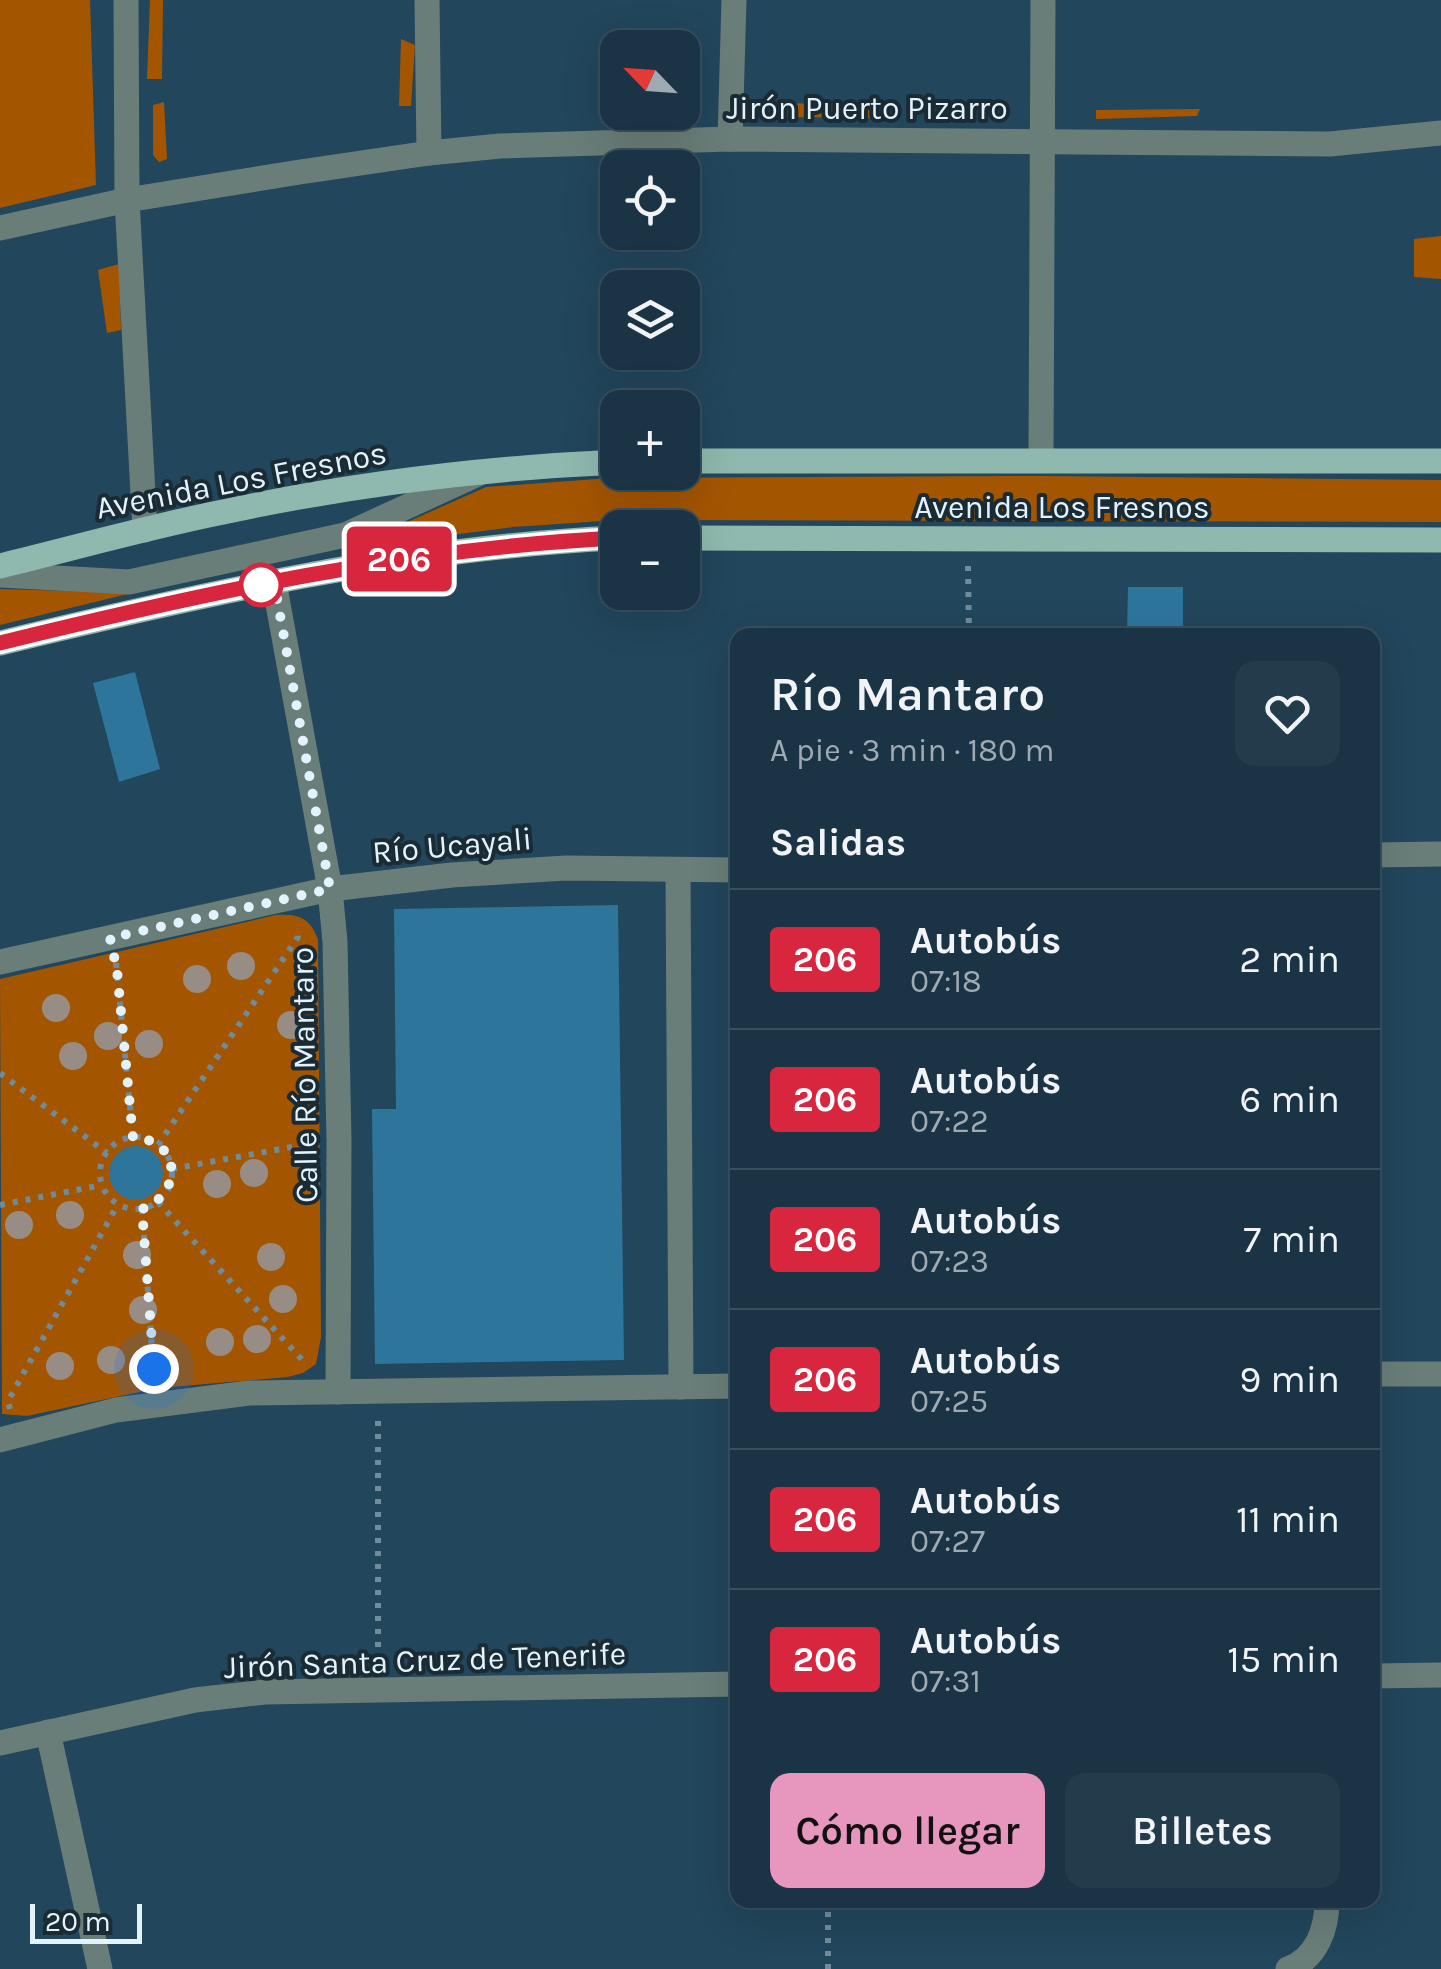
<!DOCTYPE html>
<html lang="es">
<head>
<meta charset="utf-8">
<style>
  :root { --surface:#1a3445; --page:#233c4c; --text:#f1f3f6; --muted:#9faab3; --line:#384f5e; --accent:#e797bd }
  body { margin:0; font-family:Karla,sans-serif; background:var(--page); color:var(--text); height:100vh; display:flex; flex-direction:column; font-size:38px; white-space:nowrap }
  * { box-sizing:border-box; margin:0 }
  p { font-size:32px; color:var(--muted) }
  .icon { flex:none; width:55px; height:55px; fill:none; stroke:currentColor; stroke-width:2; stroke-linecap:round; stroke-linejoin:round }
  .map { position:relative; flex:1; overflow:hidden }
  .drawer { position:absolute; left:730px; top:628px; width:650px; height:1280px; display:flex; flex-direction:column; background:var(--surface); border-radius:20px; box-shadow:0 10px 40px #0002,0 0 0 2px var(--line) }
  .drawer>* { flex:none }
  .badge { padding:0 20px; border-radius:8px; font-size:35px; line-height:65px }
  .needle { width:65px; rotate:295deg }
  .buttons { position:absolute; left:600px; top:30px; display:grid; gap:20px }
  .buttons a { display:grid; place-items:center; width:100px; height:100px; border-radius:20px; background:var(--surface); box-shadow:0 10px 40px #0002,0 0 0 2px var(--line); font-size:50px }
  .scale { position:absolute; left:30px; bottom:25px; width:112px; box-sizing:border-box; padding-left:10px; border:5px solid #e3f3fe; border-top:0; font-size:28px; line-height:35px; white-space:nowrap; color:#e3f3fe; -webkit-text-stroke:8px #1b2b34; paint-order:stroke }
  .you { position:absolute; width:50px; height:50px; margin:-25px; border:8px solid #fff; border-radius:50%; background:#1a73e8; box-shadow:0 0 0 15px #1a73e833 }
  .map>.badge { position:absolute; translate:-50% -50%; box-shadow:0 0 0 5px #fff }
  h2 { padding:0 40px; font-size:38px; line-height:90px }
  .round { display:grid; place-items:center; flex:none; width:105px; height:105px; border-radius:20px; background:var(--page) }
  .summary { display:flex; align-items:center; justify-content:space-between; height:170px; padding:0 40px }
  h1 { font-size:48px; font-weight:600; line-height:75px }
  .action { display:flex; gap:20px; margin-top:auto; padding:20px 40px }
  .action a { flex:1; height:115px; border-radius:20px; background:var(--accent); color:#111; font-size:40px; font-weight:600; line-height:115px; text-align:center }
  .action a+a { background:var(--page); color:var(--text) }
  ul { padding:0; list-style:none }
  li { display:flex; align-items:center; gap:30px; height:140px; padding:0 40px; border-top:2px solid var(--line) }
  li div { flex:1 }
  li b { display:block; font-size:38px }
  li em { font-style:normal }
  li .badge { min-width:110px; font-weight:700; text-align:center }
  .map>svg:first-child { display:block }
</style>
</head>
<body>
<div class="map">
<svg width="1441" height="1969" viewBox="0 0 1441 1969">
  <rect width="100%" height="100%" fill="#22465c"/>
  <g fill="#a45500">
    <path d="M0,0H90L96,185L0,208Z"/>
    <path d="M150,0H163L162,79H147Z"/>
    <path d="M401,39L415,45L411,106H399Z"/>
    <path d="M164,102L167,159L159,162L153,155V105Z"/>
    <path d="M788,103L883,106L879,118L785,117Z"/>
    <path d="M1200,109L1197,116L1096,119V110Z"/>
    <path d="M1441,236V279L1414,277V239Z"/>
    <path d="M119,264L121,330L107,333L98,270Z"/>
    <path d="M1040,476L1441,480V522L617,520L513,527L365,546L358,544L486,487L610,478Z"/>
    <path d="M0,589L132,593L0,625Z"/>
    <path d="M276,915C299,914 309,917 318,939L321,1337L316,1364L303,1373L288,1377L158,1388L27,1416L2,1414L0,979Z"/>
  </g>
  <g fill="#2e759c">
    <path d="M1128,587H1183V635H1127Z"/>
    <path d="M135,672L160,769L119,782L93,683Z"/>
    <path d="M618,905L624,1360L375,1364L372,1109H396L394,909Z"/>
    <circle cx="136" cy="1173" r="27"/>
  </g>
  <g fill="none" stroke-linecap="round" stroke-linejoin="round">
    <g stroke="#6f8b9c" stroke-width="6" stroke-dasharray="5 8" stroke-linecap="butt">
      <path d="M968,566L969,635"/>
      <path d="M116,963L133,1137"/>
      <path d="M0,1073L107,1153"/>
      <circle cx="136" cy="1173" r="36"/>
      <path d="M158,1145L298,937L297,928"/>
      <path d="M172,1169L308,1144"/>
      <path d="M158,1202L305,1363"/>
      <path d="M0,1205L102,1185"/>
      <path d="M142,1209L154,1377"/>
      <path d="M10,1409L8,1401L118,1204"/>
      <path d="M378,1421V1664"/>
      <path d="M828,1969V1900"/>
    </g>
    <g stroke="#6a7e79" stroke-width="25">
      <path d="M126,0L127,200L145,530"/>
      <path d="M427,0L429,153"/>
      <path d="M730,139L734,0"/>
      <path d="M0,228L127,200L300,172L429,153L500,146L730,139L1330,144L1441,133"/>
      <path d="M1041,460L1043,0"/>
      <path d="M0,575L129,582L345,535L478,474"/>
      <path d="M274,582L330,889L335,942L339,1141L338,1392"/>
      <path d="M1372,855L1441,854"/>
      <path d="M678,872L681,1387"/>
      <path d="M0,962L330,889L452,875L566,868L738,870"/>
      <path d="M1372,1374H1441"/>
      <path d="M0,1440L116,1410L249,1393L738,1386"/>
      <path d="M1372,1676L1441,1675"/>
      <path d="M48,1732L100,1969"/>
      <path d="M0,1743L195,1700L265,1692L738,1684"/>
      <path d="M1288,1969C1317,1958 1327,1929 1327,1900"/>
    </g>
    <g stroke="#8fb9ae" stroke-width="25">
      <path d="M682,461H1441"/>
      <path d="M682,538L1441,540"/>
      <path d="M0,566C74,548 148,527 223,512C353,484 485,468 618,462"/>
      <path d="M0,643C203,594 408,547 618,538"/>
    </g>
  </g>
  <g fill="#988d84">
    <circle cx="241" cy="966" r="14"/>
    <circle cx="197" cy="979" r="14"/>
    <circle cx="56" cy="1008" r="14"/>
    <circle cx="291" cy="1025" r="14"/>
    <circle cx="108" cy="1036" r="14"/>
    <circle cx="149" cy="1044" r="14"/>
    <circle cx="73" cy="1056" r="14"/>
    <circle cx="254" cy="1173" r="14"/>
    <circle cx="217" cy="1184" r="14"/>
    <circle cx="70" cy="1215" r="14"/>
    <circle cx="19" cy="1225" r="14"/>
    <circle cx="137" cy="1255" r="14"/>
    <circle cx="271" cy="1257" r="14"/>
    <circle cx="283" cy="1299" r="14"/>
    <circle cx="143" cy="1310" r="14"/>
    <circle cx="257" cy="1339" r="14"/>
    <circle cx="220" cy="1342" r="14"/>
    <circle cx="111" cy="1360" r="14"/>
    <circle cx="60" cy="1366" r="14"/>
  </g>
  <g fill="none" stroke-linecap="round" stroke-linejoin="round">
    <defs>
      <path id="line" d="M0,643C204,593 408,548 618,538"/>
    </defs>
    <use href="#line" stroke="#fff" stroke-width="22"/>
    <use href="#line" stroke="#d7263d" stroke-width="15"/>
    <path stroke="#e3f3fe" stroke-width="10" stroke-dasharray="0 18" d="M154,1369L142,1209C185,1193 180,1138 133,1138L117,970L110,938L330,889L274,582L261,585"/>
  </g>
  <circle fill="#fff" stroke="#d7263d" stroke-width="5" cx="261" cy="585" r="20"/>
  <g text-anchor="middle" stroke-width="8" stroke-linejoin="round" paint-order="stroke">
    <g font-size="32" fill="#e3f3fe" stroke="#1b2b34">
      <text x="867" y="119">Jirón Puerto Pizarro</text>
      <text transform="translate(241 480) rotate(-11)" y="11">Avenida Los Fresnos</text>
      <text x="1062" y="518">Avenida Los Fresnos</text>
      <text transform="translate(452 845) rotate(-5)" y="11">Río Ucayali</text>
      <text transform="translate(304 1075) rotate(-91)" y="11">Calle Río Mantaro</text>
      <text transform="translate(425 1660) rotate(-2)" y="11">Jirón Santa Cruz de Tenerife</text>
    </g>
  </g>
</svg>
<div class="buttons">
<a><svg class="needle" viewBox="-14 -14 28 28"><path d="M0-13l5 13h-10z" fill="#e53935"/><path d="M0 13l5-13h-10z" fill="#9faab3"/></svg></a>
<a><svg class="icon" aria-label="locate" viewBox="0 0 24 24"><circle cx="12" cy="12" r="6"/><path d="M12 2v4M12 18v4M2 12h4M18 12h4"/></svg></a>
<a><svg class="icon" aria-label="layers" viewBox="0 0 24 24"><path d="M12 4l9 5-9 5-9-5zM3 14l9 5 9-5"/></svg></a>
<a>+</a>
<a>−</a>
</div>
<div class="scale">20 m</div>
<div class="you" style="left:154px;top:1369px"></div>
<b class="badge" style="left:399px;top:559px;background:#d7263d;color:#fff">206</b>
<section class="drawer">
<div class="summary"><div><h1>Río Mantaro</h1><p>A pie · 3 min · 180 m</p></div><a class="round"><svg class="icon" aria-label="heart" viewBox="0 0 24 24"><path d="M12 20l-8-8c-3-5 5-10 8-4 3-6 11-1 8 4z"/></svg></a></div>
<h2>Salidas</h2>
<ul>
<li><span class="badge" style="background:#d7263d;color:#fff">206</span><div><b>Autobús</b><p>07:18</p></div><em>2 min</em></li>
<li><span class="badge" style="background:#d7263d;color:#fff">206</span><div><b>Autobús</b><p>07:22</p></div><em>6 min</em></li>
<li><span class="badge" style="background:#d7263d;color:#fff">206</span><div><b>Autobús</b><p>07:23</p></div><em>7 min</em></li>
<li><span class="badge" style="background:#d7263d;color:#fff">206</span><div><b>Autobús</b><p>07:25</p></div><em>9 min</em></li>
<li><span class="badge" style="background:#d7263d;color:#fff">206</span><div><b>Autobús</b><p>07:27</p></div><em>11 min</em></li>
<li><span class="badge" style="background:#d7263d;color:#fff">206</span><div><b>Autobús</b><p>07:31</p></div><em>15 min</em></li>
</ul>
<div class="action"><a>Cómo llegar</a><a>Billetes</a></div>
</section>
</div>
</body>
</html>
